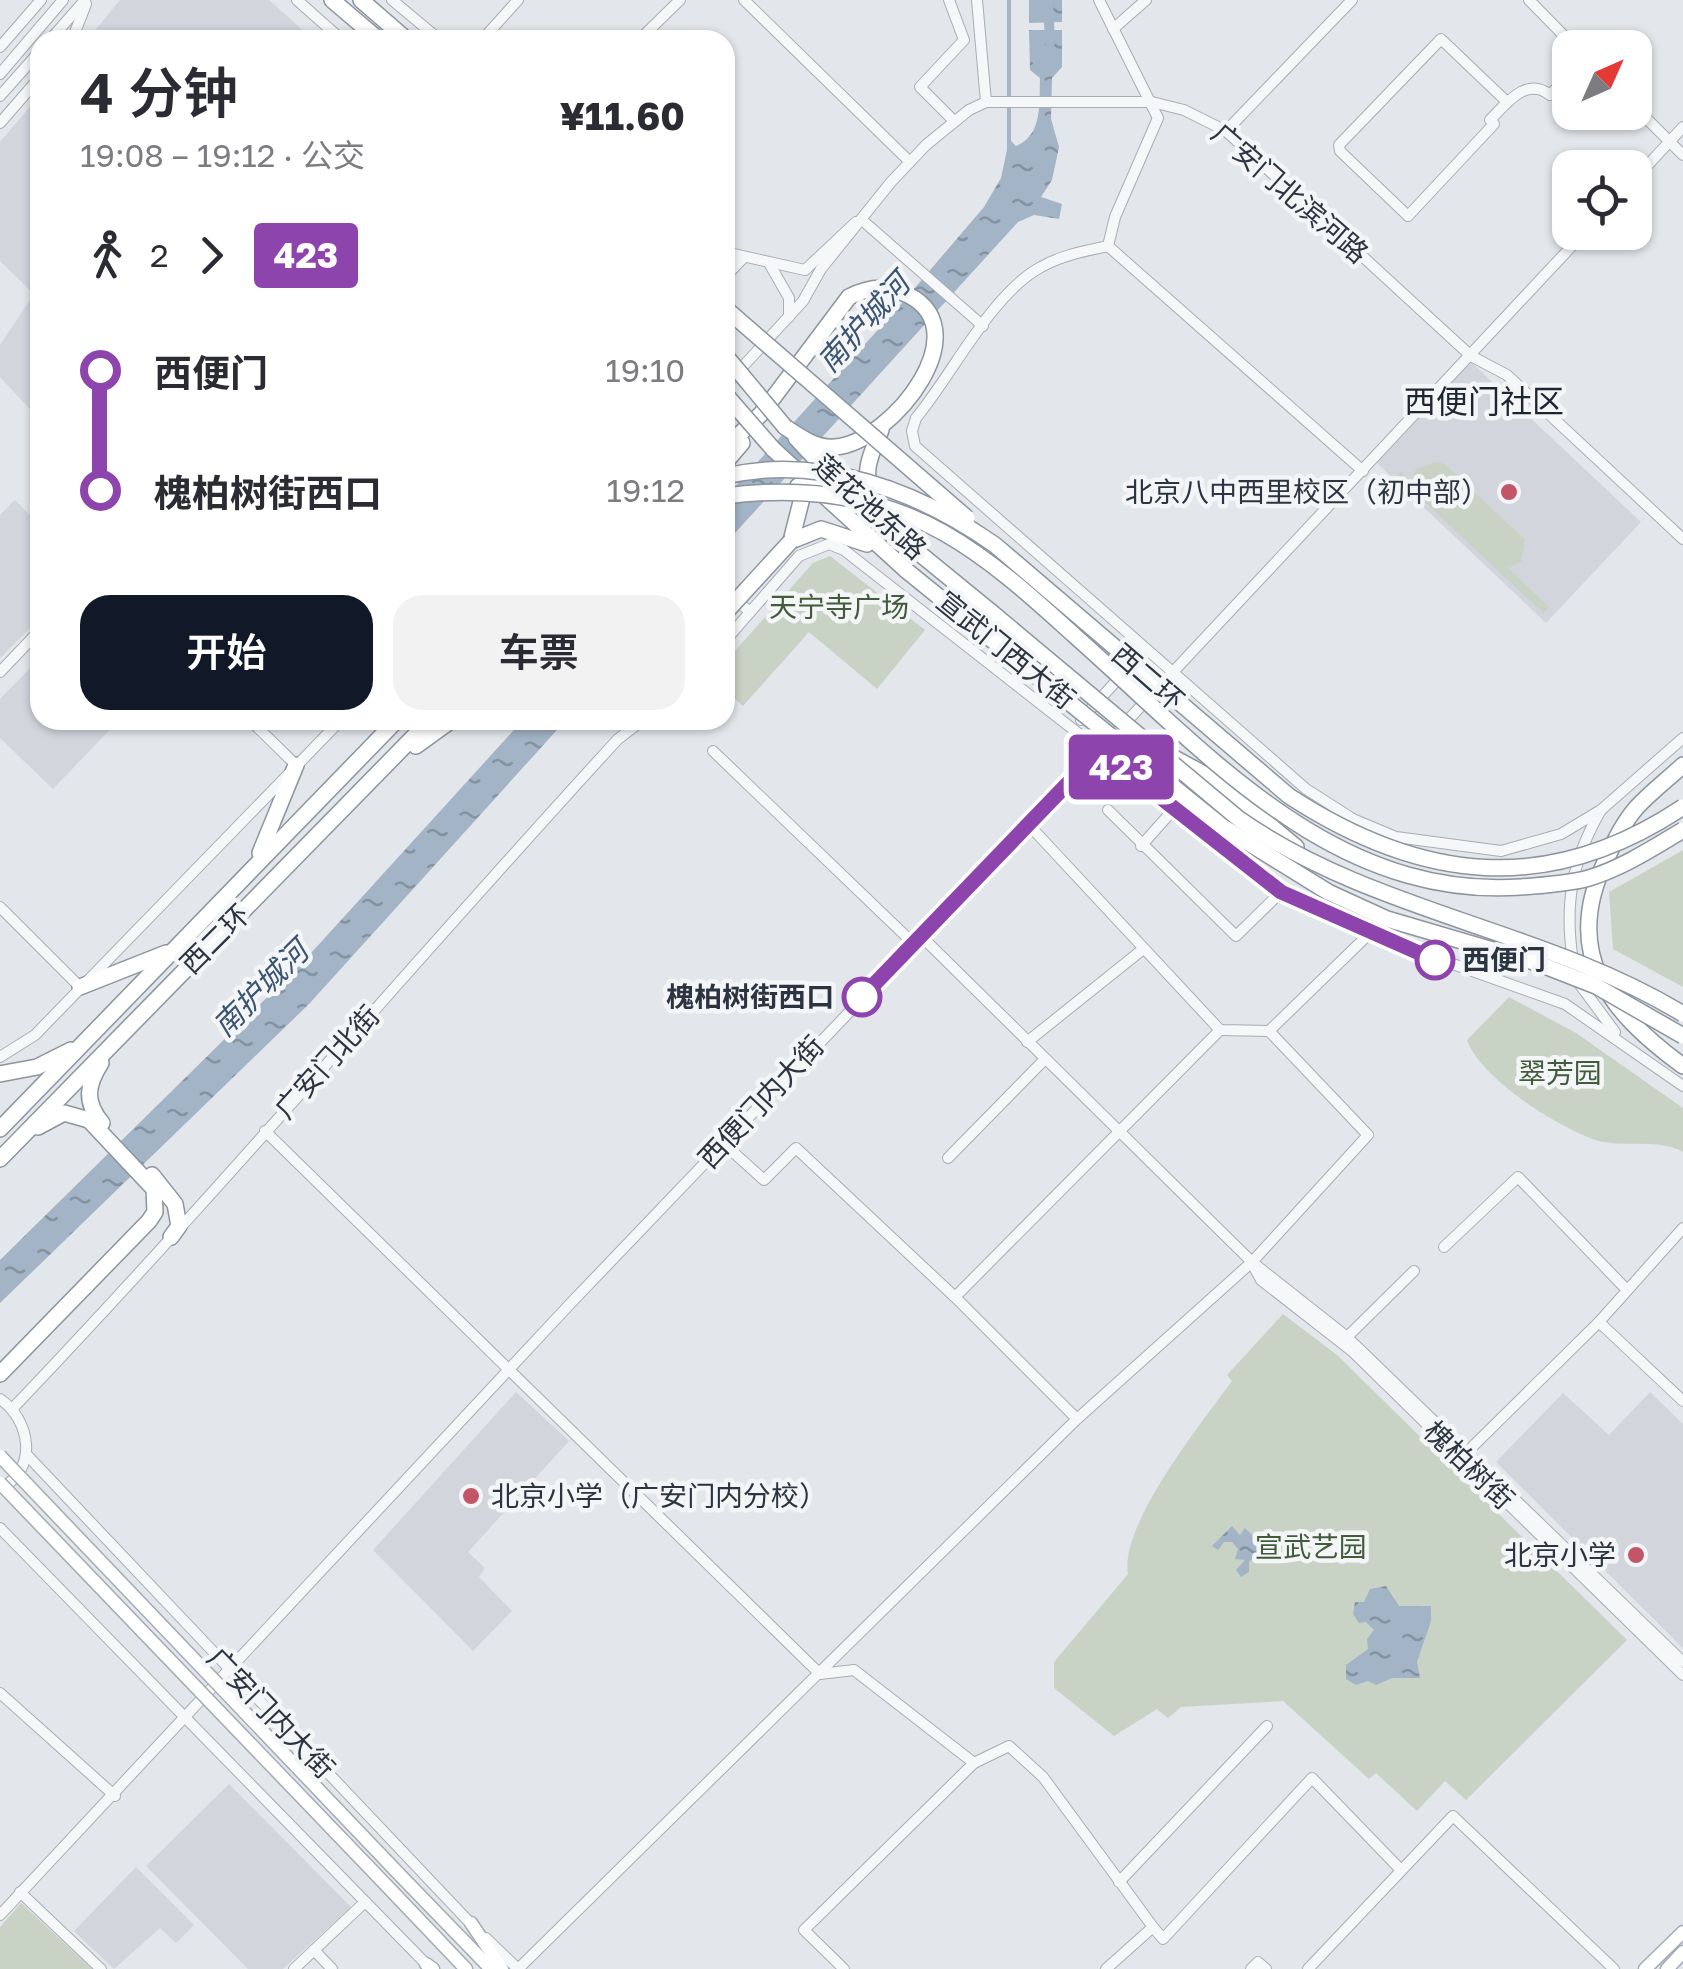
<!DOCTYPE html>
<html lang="zh">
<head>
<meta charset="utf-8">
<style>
  :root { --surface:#fff; --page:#f2f2f3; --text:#2b2b33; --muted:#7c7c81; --accent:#111827 }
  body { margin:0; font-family:"Golos Text","Noto Sans SC",sans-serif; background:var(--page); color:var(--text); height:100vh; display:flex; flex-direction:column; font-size:38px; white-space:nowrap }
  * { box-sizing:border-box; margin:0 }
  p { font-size:32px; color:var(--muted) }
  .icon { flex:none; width:55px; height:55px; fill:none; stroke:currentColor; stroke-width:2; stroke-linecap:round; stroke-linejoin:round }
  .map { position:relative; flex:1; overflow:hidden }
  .sheet { position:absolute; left:30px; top:30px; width:705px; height:700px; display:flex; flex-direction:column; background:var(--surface); border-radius:30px; box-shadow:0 2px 8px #0004 }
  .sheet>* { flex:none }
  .badge { padding:0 20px; border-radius:8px; font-size:35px; line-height:65px }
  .needle { width:65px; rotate:45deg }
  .tools { position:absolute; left:1552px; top:30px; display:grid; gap:20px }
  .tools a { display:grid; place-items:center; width:100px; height:100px; border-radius:20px; background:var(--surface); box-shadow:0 2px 8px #0004; font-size:50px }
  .map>.badge { position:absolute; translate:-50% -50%; box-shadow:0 0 0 5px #fff }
  .legs { display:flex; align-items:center; gap:15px; height:110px; padding:0 50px; font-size:32px }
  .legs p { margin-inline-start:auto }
  .head { display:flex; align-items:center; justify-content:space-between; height:170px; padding:0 50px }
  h1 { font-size:55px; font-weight:600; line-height:75px }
  .button { display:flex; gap:20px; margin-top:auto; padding:20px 50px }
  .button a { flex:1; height:115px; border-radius:30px; background:var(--accent); color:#fff; font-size:40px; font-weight:600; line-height:115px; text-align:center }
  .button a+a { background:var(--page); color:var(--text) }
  ul { padding:0 50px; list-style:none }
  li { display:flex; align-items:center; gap:35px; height:120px; font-size:38px }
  li i { display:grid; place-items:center; width:15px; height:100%; margin:0 12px; background:currentColor }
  li i::after { content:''; width:25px; height:25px; margin:-12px; border:8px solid; border-radius:50%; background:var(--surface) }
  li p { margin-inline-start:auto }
  li:first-child i { background:linear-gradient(#0000 50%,currentColor 0) }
  li:last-child i { background:linear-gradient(currentColor 50%,#0000 0) }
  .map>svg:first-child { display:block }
</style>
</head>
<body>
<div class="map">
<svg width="1683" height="1969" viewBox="0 0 1683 1969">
  <defs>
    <pattern id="water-ripples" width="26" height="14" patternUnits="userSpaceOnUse" patternTransform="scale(2.5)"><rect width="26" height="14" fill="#a2b4c6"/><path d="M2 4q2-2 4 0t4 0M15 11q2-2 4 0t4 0" fill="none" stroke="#8493a2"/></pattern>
  </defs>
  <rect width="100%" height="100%" fill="#e3e6ea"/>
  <g fill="#d2d5dc">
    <path d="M120,0H269L314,40H87Z"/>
    <path d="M40,95V420L0,377V345L34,294L0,261V142Z"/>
    <path d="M1471,362L1641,522L1546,623L1377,463Z"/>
    <path d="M15,500L40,525V618L0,658V515Z"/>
    <path d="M40,658V720H119L53,789L0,738V699Z"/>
    <path d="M516,1392L569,1441L468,1552L485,1568L479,1577L512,1611L473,1651L373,1550Z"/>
    <path d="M1650,1392L1683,1424V1648L1496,1462L1563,1393L1609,1435Z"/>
    <path d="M229,1784L351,1907L283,1969H248L146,1866Z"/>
    <path d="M136,1867L194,1925L176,1943L160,1928L114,1969L74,1931Z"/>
  </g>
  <g fill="#c9d3c5">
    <path d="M1435,462L1445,464L1525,540L1521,562L1508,568L1549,607L1543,613L1397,476L1401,472L1411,481L1416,469Z"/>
    <path d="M830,556L925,630L877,689L809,632L743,706L725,690V662L813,563Z"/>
    <path d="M1683,850V987L1613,949L1609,892Z"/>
    <path d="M1509,997L1576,1033L1683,1108V1152C1658,1138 1626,1148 1599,1141C1560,1129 1481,1079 1467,1040Z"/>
    <path d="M1283,1314L1337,1355L1627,1640L1466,1800L1445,1781L1417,1811L1376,1773L1369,1779L1283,1701L1181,1707L1168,1718L1157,1709L1114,1736L1054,1688V1662L1128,1574C1119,1525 1203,1421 1232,1381L1227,1375Z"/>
    <path d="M21,1903L92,1969H0V1927Z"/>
  </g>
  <g fill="url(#water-ripples)">
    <path d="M1007,0H1011V141L1016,146C1043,135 1039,103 1040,78L1030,70L1029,30H1062V67L1052,78L1051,119L1059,147L1052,180L1041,197L1062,204L1059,219L1034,215L1018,222L725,544V498L896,310L984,207L1001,178L1007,150Z"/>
    <path d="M1029,0H1062V22L1029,23Z"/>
    <path d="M523,720H566L309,1004L0,1303V1260L302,963Z"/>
    <path d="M1232,1526L1240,1535L1245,1528L1264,1547L1249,1562V1572L1241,1577L1236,1570L1245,1560L1235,1559L1238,1549L1232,1542H1224L1218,1550L1212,1546Z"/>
    <path d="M1386,1586L1399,1606H1431V1621L1417,1662L1420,1678H1392L1376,1685L1368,1681L1356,1685L1346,1679V1665L1368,1649L1367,1639L1374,1630L1366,1622L1359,1623L1353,1614L1355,1602H1364L1370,1589Z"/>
  </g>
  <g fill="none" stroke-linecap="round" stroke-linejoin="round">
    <path stroke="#a2b4c6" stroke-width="10" d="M1048,0L1050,43"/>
    <defs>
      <g id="minor">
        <path d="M297,0L342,40"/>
        <path d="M392,0L440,40"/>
        <path d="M744,0L910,162"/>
        <path d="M949,0L964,40L920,87L953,120"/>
        <path d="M977,0L986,102"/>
        <path d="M1099,0L1158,118L1115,217L1108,246"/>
        <path d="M1529,0L1576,48"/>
        <path d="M1113,29L1146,0"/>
        <path d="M50,40L85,0"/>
        <path d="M72,40L86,4"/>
        <path d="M482,40L518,0"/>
        <path d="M639,40L680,0"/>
        <path d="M0,47L41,0"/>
        <path d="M0,74L63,0"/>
        <path d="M0,96L40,51"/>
        <path d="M1635,107L1683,155"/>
        <path d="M1490,120C1506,104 1526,76 1550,95L1570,74"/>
        <path d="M0,123L40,77"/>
        <path d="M1494,124L1408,216L1340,151L1339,145L1441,39L1507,102"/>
        <path d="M1226,131L1352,0"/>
        <path d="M1635,179L1683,127"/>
        <path d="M862,220L983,326"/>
        <path d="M1108,246C1085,251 1062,255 1041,267C992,293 952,375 916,418L912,431L915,446L1306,789L1353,819L1396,837L1501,851L1561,834L1601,810L1683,738"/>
        <path d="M1108,246L1363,471"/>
        <path d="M725,252L805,270L856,222"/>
        <path d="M769,263L789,298V317"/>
        <path d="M725,277L744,257"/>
        <path d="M725,386L803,301L821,269L891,182L926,145L969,110L986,102H1152L1184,110L1226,131L1471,356L1507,375L1683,539"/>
        <path d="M725,591L750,612"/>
        <path d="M725,641L799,556L829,544L844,550L1281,892L1369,934L1565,1004L1683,1086"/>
        <path d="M0,672L40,630"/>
        <path d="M250,720L296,765"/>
        <path d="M1081,720L1137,658"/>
        <path d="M713,751L913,943"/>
        <path d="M1108,810L1236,936L1281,892"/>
        <path d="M1141,846L1173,810"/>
        <path d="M0,907L80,987"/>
        <path d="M920,935L1252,1262L1347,1337L1683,1662"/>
        <path d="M1573,961C1564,904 1572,860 1601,810"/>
        <path d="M1575,978L1615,1032"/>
        <path d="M1269,1031L1369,934"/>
        <path d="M1027,1042L1142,950"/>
        <path d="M0,1057L35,1035L341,720"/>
        <path d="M265,1131L820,1674L854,1670L974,1763L1009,1746L1043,1777L1153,1927L1106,1969"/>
        <path d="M723,1143L764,1180L796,1148L955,1297L1077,1419"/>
        <path d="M948,1158L1045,1059"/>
        <path d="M1444,1247L1518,1177L1627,1290"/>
        <path d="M1254,1267L1261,1280L1352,1351L1683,1675"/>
        <path d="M955,1297L1220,1030"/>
        <path d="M1599,1322L1683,1401"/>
        <path d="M1347,1337L1414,1271"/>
        <path d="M0,1399C30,1419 39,1469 1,1488"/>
        <path d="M13,1408C221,1190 415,960 618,739L643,720"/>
        <path d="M26,1454L473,1926"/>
        <path d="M1465,1454L1599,1322L1683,1228"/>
        <path d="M0,1528L429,1967"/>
        <path d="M0,1693L115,1796"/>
        <path d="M1119,1882L1267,1726"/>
        <path d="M20,1892L101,1969"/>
        <path d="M0,1915L569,1305L1100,750L1585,232"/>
        <path d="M1153,1927L1163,1939L1312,1778L1400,1869"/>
        <path d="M486,1938L518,1969L1077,1419L1252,1262L1368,1135L1269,1031L1220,1030L1029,825"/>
        <path d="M314,1950L332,1969"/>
        <path d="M294,1969L365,1902"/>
        <path d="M844,1969L804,1930L974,1763"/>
        <path d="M1251,1969L1258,1962L1266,1969"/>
        <path d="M1308,1969L1453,1816L1614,1969"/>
      </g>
      <g id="major">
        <path d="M398,1873L491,1969"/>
        <path d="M387,1886L466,1969"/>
        <path d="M471,1923L502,1969"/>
        <path d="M426,1964L433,1969"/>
        <path d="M1645,1969L1683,1932"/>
        <path d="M1667,1969L1683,1952"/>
      </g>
      <g id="highway">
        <path d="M332,0L379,40"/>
        <path d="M361,0L407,40"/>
        <path d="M881,430C865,469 860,477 885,513"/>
        <path d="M796,438L854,500L990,611"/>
        <path d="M725,448L761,414L849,297C866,288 882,285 901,292C986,324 892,443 835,447C817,449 800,437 785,427"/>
        <path d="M773,449L907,571"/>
        <path d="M725,463L742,443"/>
        <path d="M791,541L821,529L867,544"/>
        <path d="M791,541L803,494L798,486"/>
        <path d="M416,746L452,720"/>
        <path d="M1165,753L1215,780L1296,847"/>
        <path d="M1683,765C1668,779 1651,792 1637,807C1623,823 1615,840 1606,860C1561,953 1609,1012 1683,1066"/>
        <path d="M260,853L296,765"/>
        <path d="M80,987L166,953"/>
        <path d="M101,1063C87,1085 84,1102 102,1123"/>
        <path d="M0,1074L37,1067L71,1050"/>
        <path d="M0,1129L397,720"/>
        <path d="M0,1159L430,720"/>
        <path d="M152,1175L175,1204L179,1226L171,1237"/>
        <path d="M0,1374L149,1221L155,1212L154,1189L89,1120L64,1113L38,1127"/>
      </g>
    </defs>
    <use href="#minor" stroke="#a8adb4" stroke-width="12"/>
    <use href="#major" stroke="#a4abb5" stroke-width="15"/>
    <use href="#highway" stroke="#8c949f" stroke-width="18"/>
    <use href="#minor" stroke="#f6f7f9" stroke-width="10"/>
    <use href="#major" stroke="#fff" stroke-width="12"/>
    <use href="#highway" stroke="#fff" stroke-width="15"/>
    <defs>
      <g id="major-bridge">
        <path d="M0,1456L398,1873"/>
        <path d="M0,1483L387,1886"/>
      </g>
      <g id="highway-bridge">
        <path d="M725,308L967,518"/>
        <path d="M725,355L785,427"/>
        <path d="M725,394L773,449"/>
        <path d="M725,476C821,454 918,491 995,545L1289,796C1421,882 1548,897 1683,807"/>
        <path d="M725,496C801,486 877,495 944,533C993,561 1034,599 1075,636C1205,751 1332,900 1521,887C1543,885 1568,884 1589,878C1622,868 1653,848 1683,830"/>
        <path d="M907,571L1223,827L1328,892L1387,919L1537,963L1596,986L1683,1036"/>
        <path d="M990,611L1239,819C1374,913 1543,929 1683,1014"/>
        <path d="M725,613L791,541"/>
      </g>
    </defs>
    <use href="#major-bridge" stroke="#a4abb5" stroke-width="15" stroke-linecap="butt"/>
    <use href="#highway-bridge" stroke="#8c949f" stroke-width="18" stroke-linecap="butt"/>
    <use href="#major-bridge" stroke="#fff" stroke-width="12"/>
    <use href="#highway-bridge" stroke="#fff" stroke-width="15"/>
  </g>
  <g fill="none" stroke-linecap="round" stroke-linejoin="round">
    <defs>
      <path id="line-1" d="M862,997L1100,750L1281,892L1435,960"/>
    </defs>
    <use href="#line-1" stroke="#fff" stroke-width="22"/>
    <use href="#line-1" stroke="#8e44ad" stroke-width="15"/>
  </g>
  <g fill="#c35568" stroke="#f3f5f7" stroke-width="4">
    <circle cx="1509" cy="492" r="10"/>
    <circle cx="471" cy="1496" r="10"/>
    <circle cx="1636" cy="1555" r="10"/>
  </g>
  <g fill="#fff" stroke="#8e44ad" stroke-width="5">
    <circle cx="1435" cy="960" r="18"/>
    <circle cx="862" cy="997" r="18"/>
  </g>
  <g text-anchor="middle" stroke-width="9" stroke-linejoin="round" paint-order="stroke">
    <g font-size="28" fill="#2c3441" stroke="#f3f5f7">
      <text transform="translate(1290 193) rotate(41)" y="10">广安门北滨河路</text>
      <text transform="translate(870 507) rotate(42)" y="10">莲花池东路</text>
      <text transform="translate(1006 650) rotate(39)" y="10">宣武门西大街</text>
      <text transform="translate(1148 677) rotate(41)" y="10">西二环</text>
      <text transform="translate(215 939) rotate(-45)" y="10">西二环</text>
      <text transform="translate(327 1062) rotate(-48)" y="10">广安门北街</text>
      <text transform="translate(761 1102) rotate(-47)" y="10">西便门内大街</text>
      <text transform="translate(1469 1465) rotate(44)" y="10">槐柏树街</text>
      <text transform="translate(271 1713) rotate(46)" y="10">广安门内大街</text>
    </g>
    <g font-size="28" fill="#2c3441" stroke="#f3f5f7" text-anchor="end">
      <text x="1489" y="502">北京八中西里校区（初中部）</text>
      <text x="491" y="1506" text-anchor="start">北京小学（广安门内分校）</text>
      <text x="1616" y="1565">北京小学</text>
    </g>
    <g font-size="28" fill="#425b3b" stroke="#f3f5f7">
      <text x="839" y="617">天宁寺广场</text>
      <text x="1560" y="1083">翠芳园</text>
      <text x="1311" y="1557">宣武艺园</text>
    </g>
    <g font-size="28" font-weight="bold" fill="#2c3441" stroke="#f3f5f7" text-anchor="start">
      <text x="1462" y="970">西便门</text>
      <text x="834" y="1007" text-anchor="end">槐柏树街西口</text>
    </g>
    <g font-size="30" font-style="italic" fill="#3a5471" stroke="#f3f5f7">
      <text transform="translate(864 323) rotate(-48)" y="10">南护城河</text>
      <text transform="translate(261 989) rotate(-45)" y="10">南护城河</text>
    </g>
    <g font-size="32" fill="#1e2532" stroke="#f3f5f7">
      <text x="1484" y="413">西便门社区</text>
    </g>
  </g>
</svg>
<div class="tools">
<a><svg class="needle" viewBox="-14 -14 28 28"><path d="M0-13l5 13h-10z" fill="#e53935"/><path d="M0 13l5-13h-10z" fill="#7c7c81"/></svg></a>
<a><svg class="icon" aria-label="locate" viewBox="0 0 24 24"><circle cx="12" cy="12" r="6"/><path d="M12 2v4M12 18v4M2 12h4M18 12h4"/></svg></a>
</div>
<b class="badge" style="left:1121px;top:767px;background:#8e44ad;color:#fff">423</b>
<section class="sheet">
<div class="head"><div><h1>4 分钟</h1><p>19:08 – 19:12 · 公交</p></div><b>¥11.60</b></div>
<div class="legs"><svg class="icon" aria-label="walk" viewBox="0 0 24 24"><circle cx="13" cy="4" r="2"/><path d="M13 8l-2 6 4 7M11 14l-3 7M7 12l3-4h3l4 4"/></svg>2<svg class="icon" aria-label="forward" viewBox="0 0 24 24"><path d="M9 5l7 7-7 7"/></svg><b class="badge" style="background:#8e44ad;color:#fff">423</b></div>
<ul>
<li><i style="color:#8e44ad"></i><b>西便门</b><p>19:10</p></li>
<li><i style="color:#8e44ad"></i><b>槐柏树街西口</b><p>19:12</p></li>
</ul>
<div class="button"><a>开始</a><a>车票</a></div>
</section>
</div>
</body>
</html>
